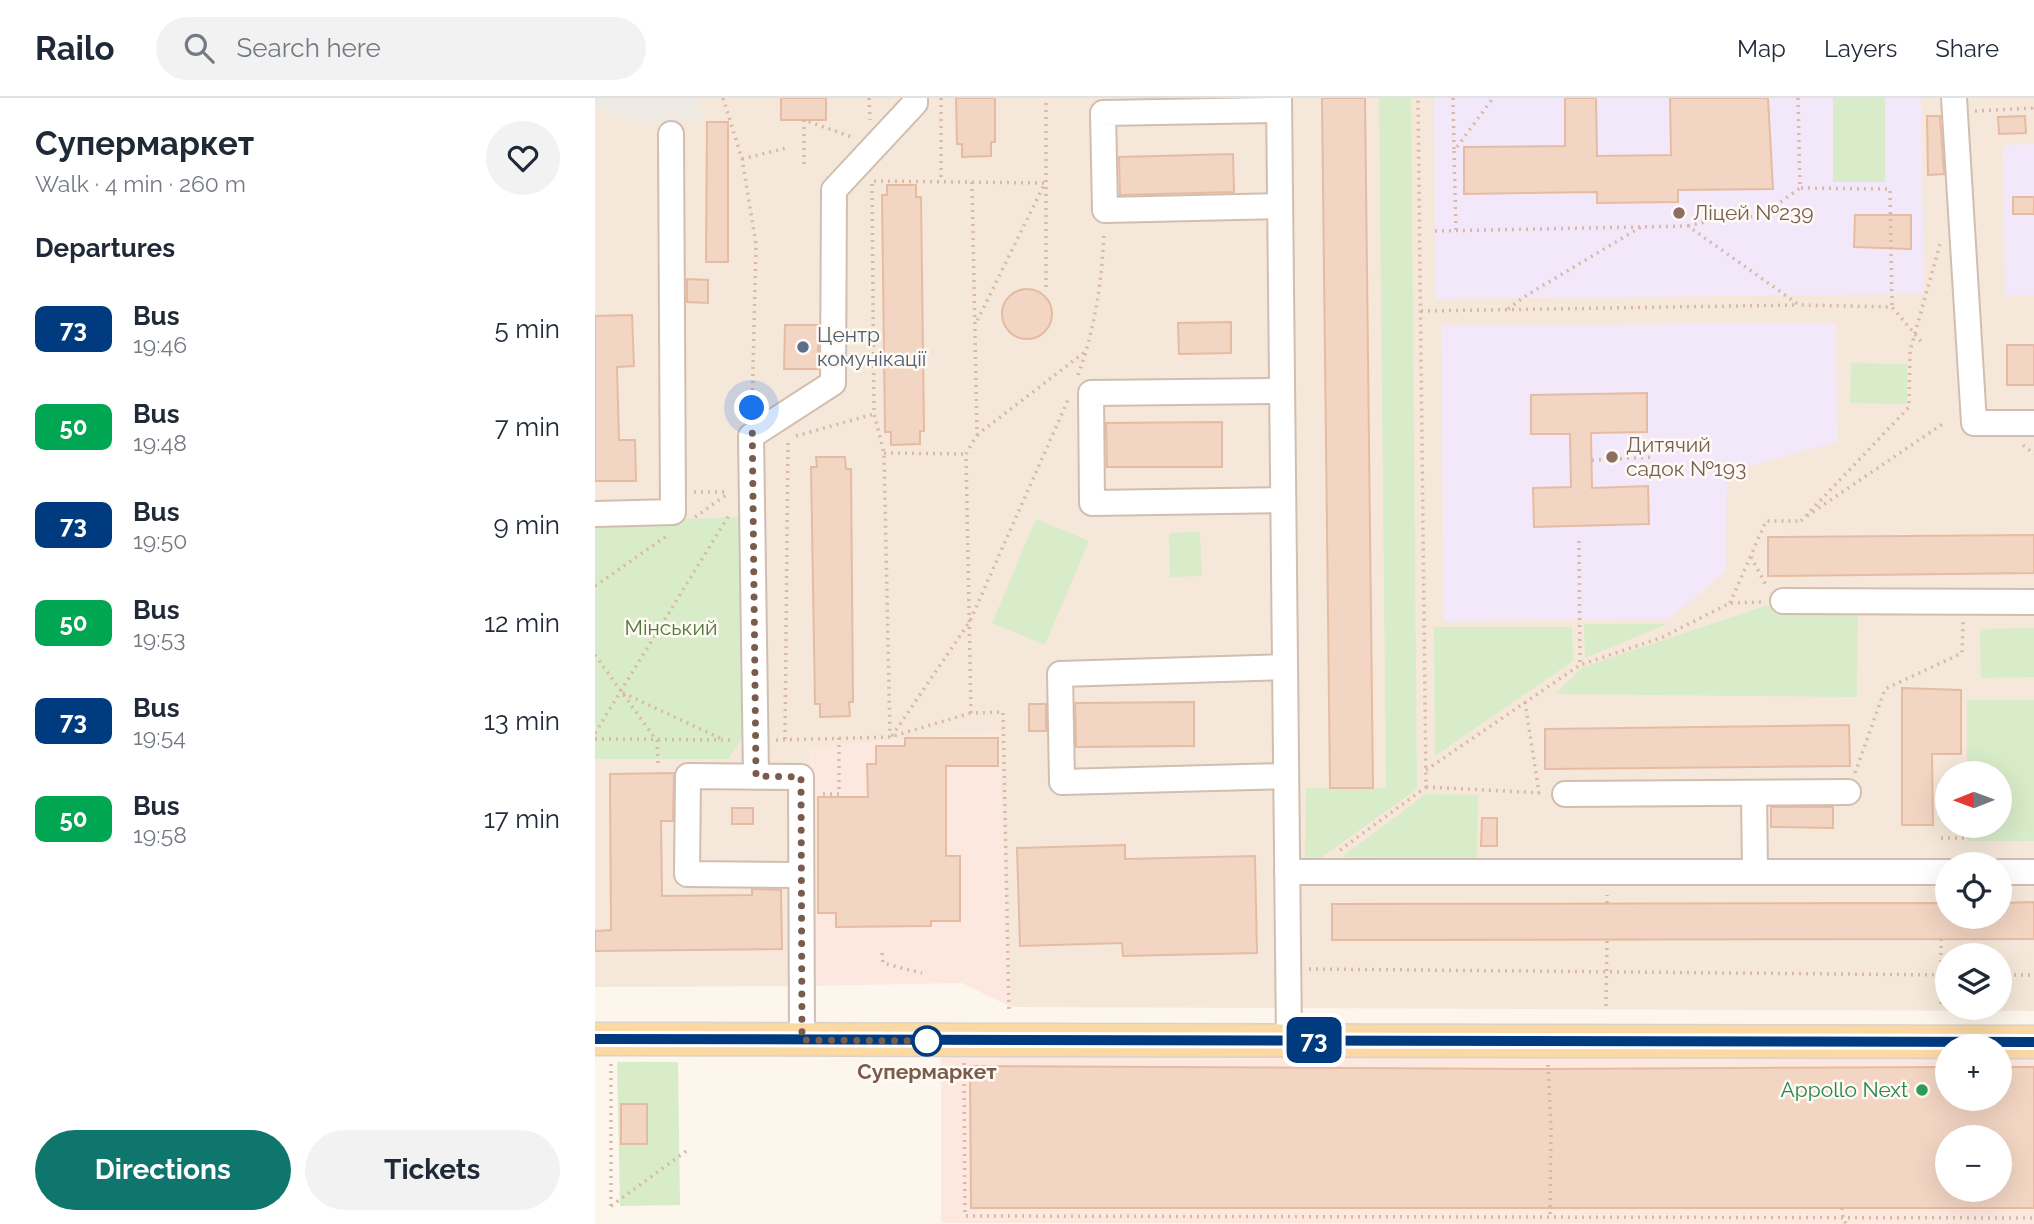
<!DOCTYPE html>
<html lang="en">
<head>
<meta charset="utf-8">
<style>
  :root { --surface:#fff; --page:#f2f2f3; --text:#1f2937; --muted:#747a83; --line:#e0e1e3; --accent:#0f766e }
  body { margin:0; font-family:Raleway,sans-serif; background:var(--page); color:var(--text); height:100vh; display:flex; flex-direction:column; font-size:26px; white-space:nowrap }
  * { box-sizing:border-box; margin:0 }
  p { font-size:23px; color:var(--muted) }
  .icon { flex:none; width:38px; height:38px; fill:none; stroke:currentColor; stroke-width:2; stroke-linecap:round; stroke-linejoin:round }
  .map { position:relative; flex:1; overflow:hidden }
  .drawer { display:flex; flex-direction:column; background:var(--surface); width:595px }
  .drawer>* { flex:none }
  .badge { padding:0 14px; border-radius:10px; font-size:24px; line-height:46px }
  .needle { width:46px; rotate:269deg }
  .buttons { position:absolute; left:1340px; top:663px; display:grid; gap:14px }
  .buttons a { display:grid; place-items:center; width:77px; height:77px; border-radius:50%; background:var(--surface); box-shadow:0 7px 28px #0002; font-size:35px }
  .you { position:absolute; width:35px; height:35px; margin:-18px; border:5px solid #fff; border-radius:50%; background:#1a73e8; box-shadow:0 0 0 10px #1a73e833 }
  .map>.badge { position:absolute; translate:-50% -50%; box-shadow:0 0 0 4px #fff }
  h2 { padding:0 35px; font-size:26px; line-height:63px }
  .round { display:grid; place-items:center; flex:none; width:74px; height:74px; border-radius:37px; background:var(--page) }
  .summary { display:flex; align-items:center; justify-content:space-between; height:119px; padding:0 35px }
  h1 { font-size:33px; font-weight:700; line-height:52px }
  .cta { display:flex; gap:14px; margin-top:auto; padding:14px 35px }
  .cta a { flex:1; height:80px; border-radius:42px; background:var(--accent); color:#fff; font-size:28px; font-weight:700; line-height:80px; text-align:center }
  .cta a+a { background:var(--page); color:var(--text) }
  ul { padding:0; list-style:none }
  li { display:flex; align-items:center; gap:21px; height:98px; padding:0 35px }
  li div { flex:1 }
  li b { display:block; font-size:26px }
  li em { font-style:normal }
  li .badge { min-width:77px; font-weight:700; text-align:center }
  header { display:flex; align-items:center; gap:42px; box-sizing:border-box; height:98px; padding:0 35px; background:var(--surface); border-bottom:2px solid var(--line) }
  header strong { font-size:33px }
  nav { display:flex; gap:38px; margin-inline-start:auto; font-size:24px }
  .search { width:490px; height:63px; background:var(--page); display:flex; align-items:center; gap:18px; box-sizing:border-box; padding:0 24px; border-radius:38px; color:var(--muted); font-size:26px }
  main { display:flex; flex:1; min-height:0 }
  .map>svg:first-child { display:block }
</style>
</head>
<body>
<header>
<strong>Railo</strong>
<div class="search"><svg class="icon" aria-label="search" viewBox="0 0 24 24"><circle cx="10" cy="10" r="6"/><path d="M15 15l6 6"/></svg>Search here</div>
<nav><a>Map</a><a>Layers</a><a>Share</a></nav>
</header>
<main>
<section class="drawer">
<div class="summary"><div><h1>Супермаркет</h1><p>Walk · 4 min · 260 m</p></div><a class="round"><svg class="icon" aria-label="heart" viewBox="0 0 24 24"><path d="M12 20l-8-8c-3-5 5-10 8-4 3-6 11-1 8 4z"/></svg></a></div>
<h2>Departures</h2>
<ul>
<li><span class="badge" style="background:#003b80;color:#fff">73</span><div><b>Bus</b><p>19:46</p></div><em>5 min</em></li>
<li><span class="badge" style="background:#00a651;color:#fff">50</span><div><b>Bus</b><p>19:48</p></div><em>7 min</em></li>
<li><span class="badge" style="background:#003b80;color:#fff">73</span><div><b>Bus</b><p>19:50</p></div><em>9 min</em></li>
<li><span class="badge" style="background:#00a651;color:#fff">50</span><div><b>Bus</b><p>19:53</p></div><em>12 min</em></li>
<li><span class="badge" style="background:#003b80;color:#fff">73</span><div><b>Bus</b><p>19:54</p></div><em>13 min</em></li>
<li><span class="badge" style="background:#00a651;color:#fff">50</span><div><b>Bus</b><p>19:58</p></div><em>17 min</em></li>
</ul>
<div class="cta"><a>Directions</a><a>Tickets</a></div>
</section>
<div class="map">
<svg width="1439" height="1126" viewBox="0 0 1439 1126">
  <rect width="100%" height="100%" fill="#fdf6ec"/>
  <path fill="#f5e8da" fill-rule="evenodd" d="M0,0H1439V913L416,909L403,634L214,888L0,889ZM1353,676H1405V728H1353ZM1353,766H1405V819H1353ZM1353,858H1405V910H1353Z"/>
  <g fill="#fde8e0" fill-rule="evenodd">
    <path d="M404,633L416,909L367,885L214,888V649Z"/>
    <path d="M346,948L1353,949V1001H1405V949H1439V1126L346,1125ZM1353,1040H1405V1092H1353Z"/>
  </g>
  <path fill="#efe9e4" d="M0,0H105L106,24L38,25L0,10Z"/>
  <g fill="#f3e8fa">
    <path d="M839,0H1326L1329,196L841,201Z"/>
    <path d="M1439,46V197H1410L1408,47Z"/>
    <path d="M1241,225L1242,344L1132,374L1131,473L1074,521L849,523L846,228Z"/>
  </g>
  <g fill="#d8ecc9">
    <path d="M784,0H816L822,691L720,764H710L711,690H791Z"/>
    <rect x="1238" y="0" width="52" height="84"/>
    <path d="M1256,265L1312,266V306L1255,305Z"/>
    <path d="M153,419L151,635L133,661H0V424Z"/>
    <path d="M441,421L494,443L450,547L397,525Z"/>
    <path d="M605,434L607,478L575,479L574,435Z"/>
    <path d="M1170,508L1263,509L1262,599L960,596L988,569Z"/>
    <path d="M989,526H1072L990,560Z"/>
    <path d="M839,529H977L978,563L840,658Z"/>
    <path d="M1439,530V579L1386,580L1385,531Z"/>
    <path d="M1372,602H1439V743H1372V728H1405V676L1372,675Z"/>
    <path d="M831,696L883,697L882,762L747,759Z"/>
    <path d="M22,964H83L85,1107L25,1108Z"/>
  </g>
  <g fill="#f3d5c3" stroke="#e6bba3" stroke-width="2" fill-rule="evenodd">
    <rect x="186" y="0" width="45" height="22"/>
    <path d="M361,0H400V44H396V58L367,59V46H362Z"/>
    <path d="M727,0H770L778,690H735Z"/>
    <path d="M970,0H1001L1002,58L1076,57L1075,0H1173L1178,91L1083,92V104L1002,105V94L869,96V49L970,48Z"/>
    <path d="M1332,18H1345L1349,76L1333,77Z"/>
    <path d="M1430,18L1431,35L1404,36L1403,19Z"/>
    <path d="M112,24H133V164H111Z"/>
    <path d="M638,56L639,94L525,97L524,59Z"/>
    <path d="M292,87H321V99H326L329,333H325V346L296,347V334H290L287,97H292Z"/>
    <rect x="1418" y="99" width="21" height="17"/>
    <path d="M1260,117H1316V151L1259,149Z"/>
    <path d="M92,181L113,182V205L92,204Z"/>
    <circle cx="432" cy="216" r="25"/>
    <path d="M37,217L39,268L22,269L24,342H40L41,383H0V218Z"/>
    <path d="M636,224V255L584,256L583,225Z"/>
    <path d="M190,227H223V271H189Z"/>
    <rect x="1412" y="247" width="27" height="40"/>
    <path d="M1052,295V334L996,335L997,390L1053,388L1054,426L939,429L938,390L976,389L975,336H936V297Z"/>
    <path d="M627,324V369H512L511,325Z"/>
    <path d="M221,359H250L251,371H256L258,604H254L255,618L225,619V606H220L216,369H222Z"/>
    <path d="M1439,437V475L1173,478V439Z"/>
    <path d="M1307,590L1366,592V656H1337L1338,727H1307Z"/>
    <path d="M599,604V648L481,649L480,605Z"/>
    <rect x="434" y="606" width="17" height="27"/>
    <path d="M1254,627L1255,668L950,671V631Z"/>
    <path d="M310,640H403V668H351V758H365V823H336V828L241,829V815H223V699H273L272,666H281V648H310Z"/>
    <path d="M79,675L78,723H66L67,798L157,797V791L186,792L187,851L0,853V833L16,832L15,676Z"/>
    <path d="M1176,709H1238V730L1176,729Z"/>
    <rect x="137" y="710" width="21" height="16"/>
    <path d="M887,720H902V748H886Z"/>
    <path d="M530,747V761L660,758L662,855L528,858L527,845L425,848L422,750Z"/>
    <path d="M1439,804V841L737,842V806L1353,805V819H1405V805Z"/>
    <path d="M375,968L953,971L1353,969V1001H1405V969H1439V1110H376ZM1353,1040H1405V1092H1353Z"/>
    <rect x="26" y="1006" width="26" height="40"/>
  </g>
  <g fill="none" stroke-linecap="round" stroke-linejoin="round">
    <defs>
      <g id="minor">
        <path d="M684,0L694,942"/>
        <path d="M1359,0L1379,325H1439"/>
        <path d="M684,12L508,15L510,112L685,108"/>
        <path d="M687,293L496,295L497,405L688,402"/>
        <path d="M0,416L78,414L76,36"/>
        <path d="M1188,503L1439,504"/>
        <path d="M690,569L465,576L467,684L691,678"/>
        <path d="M161,678L156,338L238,285L239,92L320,5V0"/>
        <path d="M1159,695L1160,774"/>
        <path d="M970,696L1253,694"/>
        <path d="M692,774H1353"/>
        <path d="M1405,774H1439"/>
        <path d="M205,777L92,776L93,678L206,679L207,942"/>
      </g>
      <path id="major" d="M0,941L1439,944"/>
    </defs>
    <use href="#minor" stroke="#d1beb0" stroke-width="28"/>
    <use href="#major" stroke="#dad1cd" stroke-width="35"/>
    <g stroke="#d9b8a5" stroke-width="3.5" stroke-dasharray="2 5" stroke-linecap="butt">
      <path d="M128,0L147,61L161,146L157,312"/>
      <path d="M274,0L275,22"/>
      <path d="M346,0V84"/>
      <path d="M858,0L859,51"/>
      <path d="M1203,0L1205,90L1295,91L1297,209"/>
      <path d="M1380,13L1437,10L1439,6"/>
      <path d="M147,61L191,50"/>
      <path d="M209,66V22L257,39"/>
      <path d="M279,83L450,85L381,225"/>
      <path d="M377,84L382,337L371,356L376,615L408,614L414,914"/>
      <path d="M277,86L279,316L289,355L295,639"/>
      <path d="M1093,128L1126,120L1166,118L1205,90"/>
      <path d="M861,132L859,53L898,0"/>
      <path d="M840,133L1093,128L1204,207L1297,209L1329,247"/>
      <path d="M451,189V0"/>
      <path d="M913,211L932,197L1046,129"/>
      <path d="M826,213L1202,207"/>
      <path d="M483,277C500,232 507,182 509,134"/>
      <path d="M382,337L491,253"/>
      <path d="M201,338L279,316"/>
      <path d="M1428,347L1439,356"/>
      <path d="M289,355L371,356"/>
      <path d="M997,362L1059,359"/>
      <path d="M99,394H134"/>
      <path d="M1212,418L1349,325"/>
      <path d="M100,419L134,395"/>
      <path d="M1206,423L1314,309L1315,253L1345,146"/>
      <path d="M984,443L985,567"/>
      <path d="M1156,459L1172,489"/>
      <path d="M0,488L73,437"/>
      <path d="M1135,505L1171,423H1206"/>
      <path d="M0,557L62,643L63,665"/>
      <path d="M28,595L129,642"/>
      <path d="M930,604L944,695"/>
      <path d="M0,635L134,417"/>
      <path d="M297,638L375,523L473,302"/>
      <path d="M0,641L138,642"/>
      <path d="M190,641L193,340"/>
      <path d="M181,642L295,639L376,615"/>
      <path d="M831,672L985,567L1068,539L1135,505L1168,504"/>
      <path d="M1260,675L1290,591L1367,555L1368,524"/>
      <path d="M831,689L948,695"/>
      <path d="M228,696H244V640"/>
      <path d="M1346,740H1372"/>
      <path d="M745,752L831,689L823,0"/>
      <path d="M1012,805V797"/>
      <path d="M1346,841V909"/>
      <path d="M287,855L288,865L327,875"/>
      <path d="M714,871L1353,877"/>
      <path d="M1405,877H1439"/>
      <path d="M1011,908L1012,841"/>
      <path d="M369,965L370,1118L1439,1120"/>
      <path d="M16,966V1108"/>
      <path d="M953,967L956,1031L955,1119"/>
      <path d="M16,1108L94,1051"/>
      <path d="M1247,1110L1248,1120L1251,1126"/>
    </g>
    <use href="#minor" stroke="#fff" stroke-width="24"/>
    <use href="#major" stroke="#fbd9a5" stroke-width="32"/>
  </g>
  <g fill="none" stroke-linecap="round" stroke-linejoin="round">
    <defs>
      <path id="line" d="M0,941L1439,944"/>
    </defs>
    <use href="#line" stroke="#fff" stroke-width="16"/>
    <use href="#line" stroke="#003b80" stroke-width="10"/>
    <path stroke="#7a5c4d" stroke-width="7" stroke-dasharray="0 12.6" d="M157,310L161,678L206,679L207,942L332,943"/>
  </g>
  <g fill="#8d6e63" stroke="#fffaf3" stroke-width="2.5">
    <circle cx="1084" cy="115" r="7"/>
    <circle cx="1017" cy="359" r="7"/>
  </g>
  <circle fill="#5c6f8a" stroke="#fffaf3" stroke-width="2.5" cx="208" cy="249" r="7"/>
  <circle fill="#fff" stroke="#003b80" stroke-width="3.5" cx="332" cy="943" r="14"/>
  <circle fill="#2e9e5b" stroke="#fffaf3" stroke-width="2.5" cx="1327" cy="992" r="7"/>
  <g text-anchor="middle" stroke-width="5" stroke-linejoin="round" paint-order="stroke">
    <g font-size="21" fill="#785e54" stroke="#fffaf3" text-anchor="start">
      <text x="1098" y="122">Ліцей №239</text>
      <text x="1031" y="354">Дитячий<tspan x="1031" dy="24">садок №193</tspan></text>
    </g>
    <g font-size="21" fill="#4e5e75" stroke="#fffaf3" text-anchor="start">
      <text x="222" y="244">Центр<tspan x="222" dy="24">комунікації</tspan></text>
    </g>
    <g font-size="21" fill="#537a41" stroke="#fffaf3">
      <text x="76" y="537">Мінський</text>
    </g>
    <g font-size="21" font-weight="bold" fill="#7a5c4d" stroke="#fffaf3">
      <text x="332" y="981">Супермаркет</text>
    </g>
    <g font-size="21" fill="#27864d" stroke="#fffaf3" text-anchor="end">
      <text x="1313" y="999">Appollo Next</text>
    </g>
  </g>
</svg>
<div class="buttons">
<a><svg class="needle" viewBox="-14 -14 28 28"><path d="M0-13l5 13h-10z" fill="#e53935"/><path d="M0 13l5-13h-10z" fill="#747a83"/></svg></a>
<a><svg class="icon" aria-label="locate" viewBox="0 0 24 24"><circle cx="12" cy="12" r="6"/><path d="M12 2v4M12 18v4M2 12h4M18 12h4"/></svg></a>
<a><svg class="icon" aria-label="layers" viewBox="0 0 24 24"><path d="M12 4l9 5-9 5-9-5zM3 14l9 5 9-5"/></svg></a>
<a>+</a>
<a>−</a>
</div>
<div class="you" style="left:157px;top:310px"></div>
<b class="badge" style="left:719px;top:942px;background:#003b80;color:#fff">73</b>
</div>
</main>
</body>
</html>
